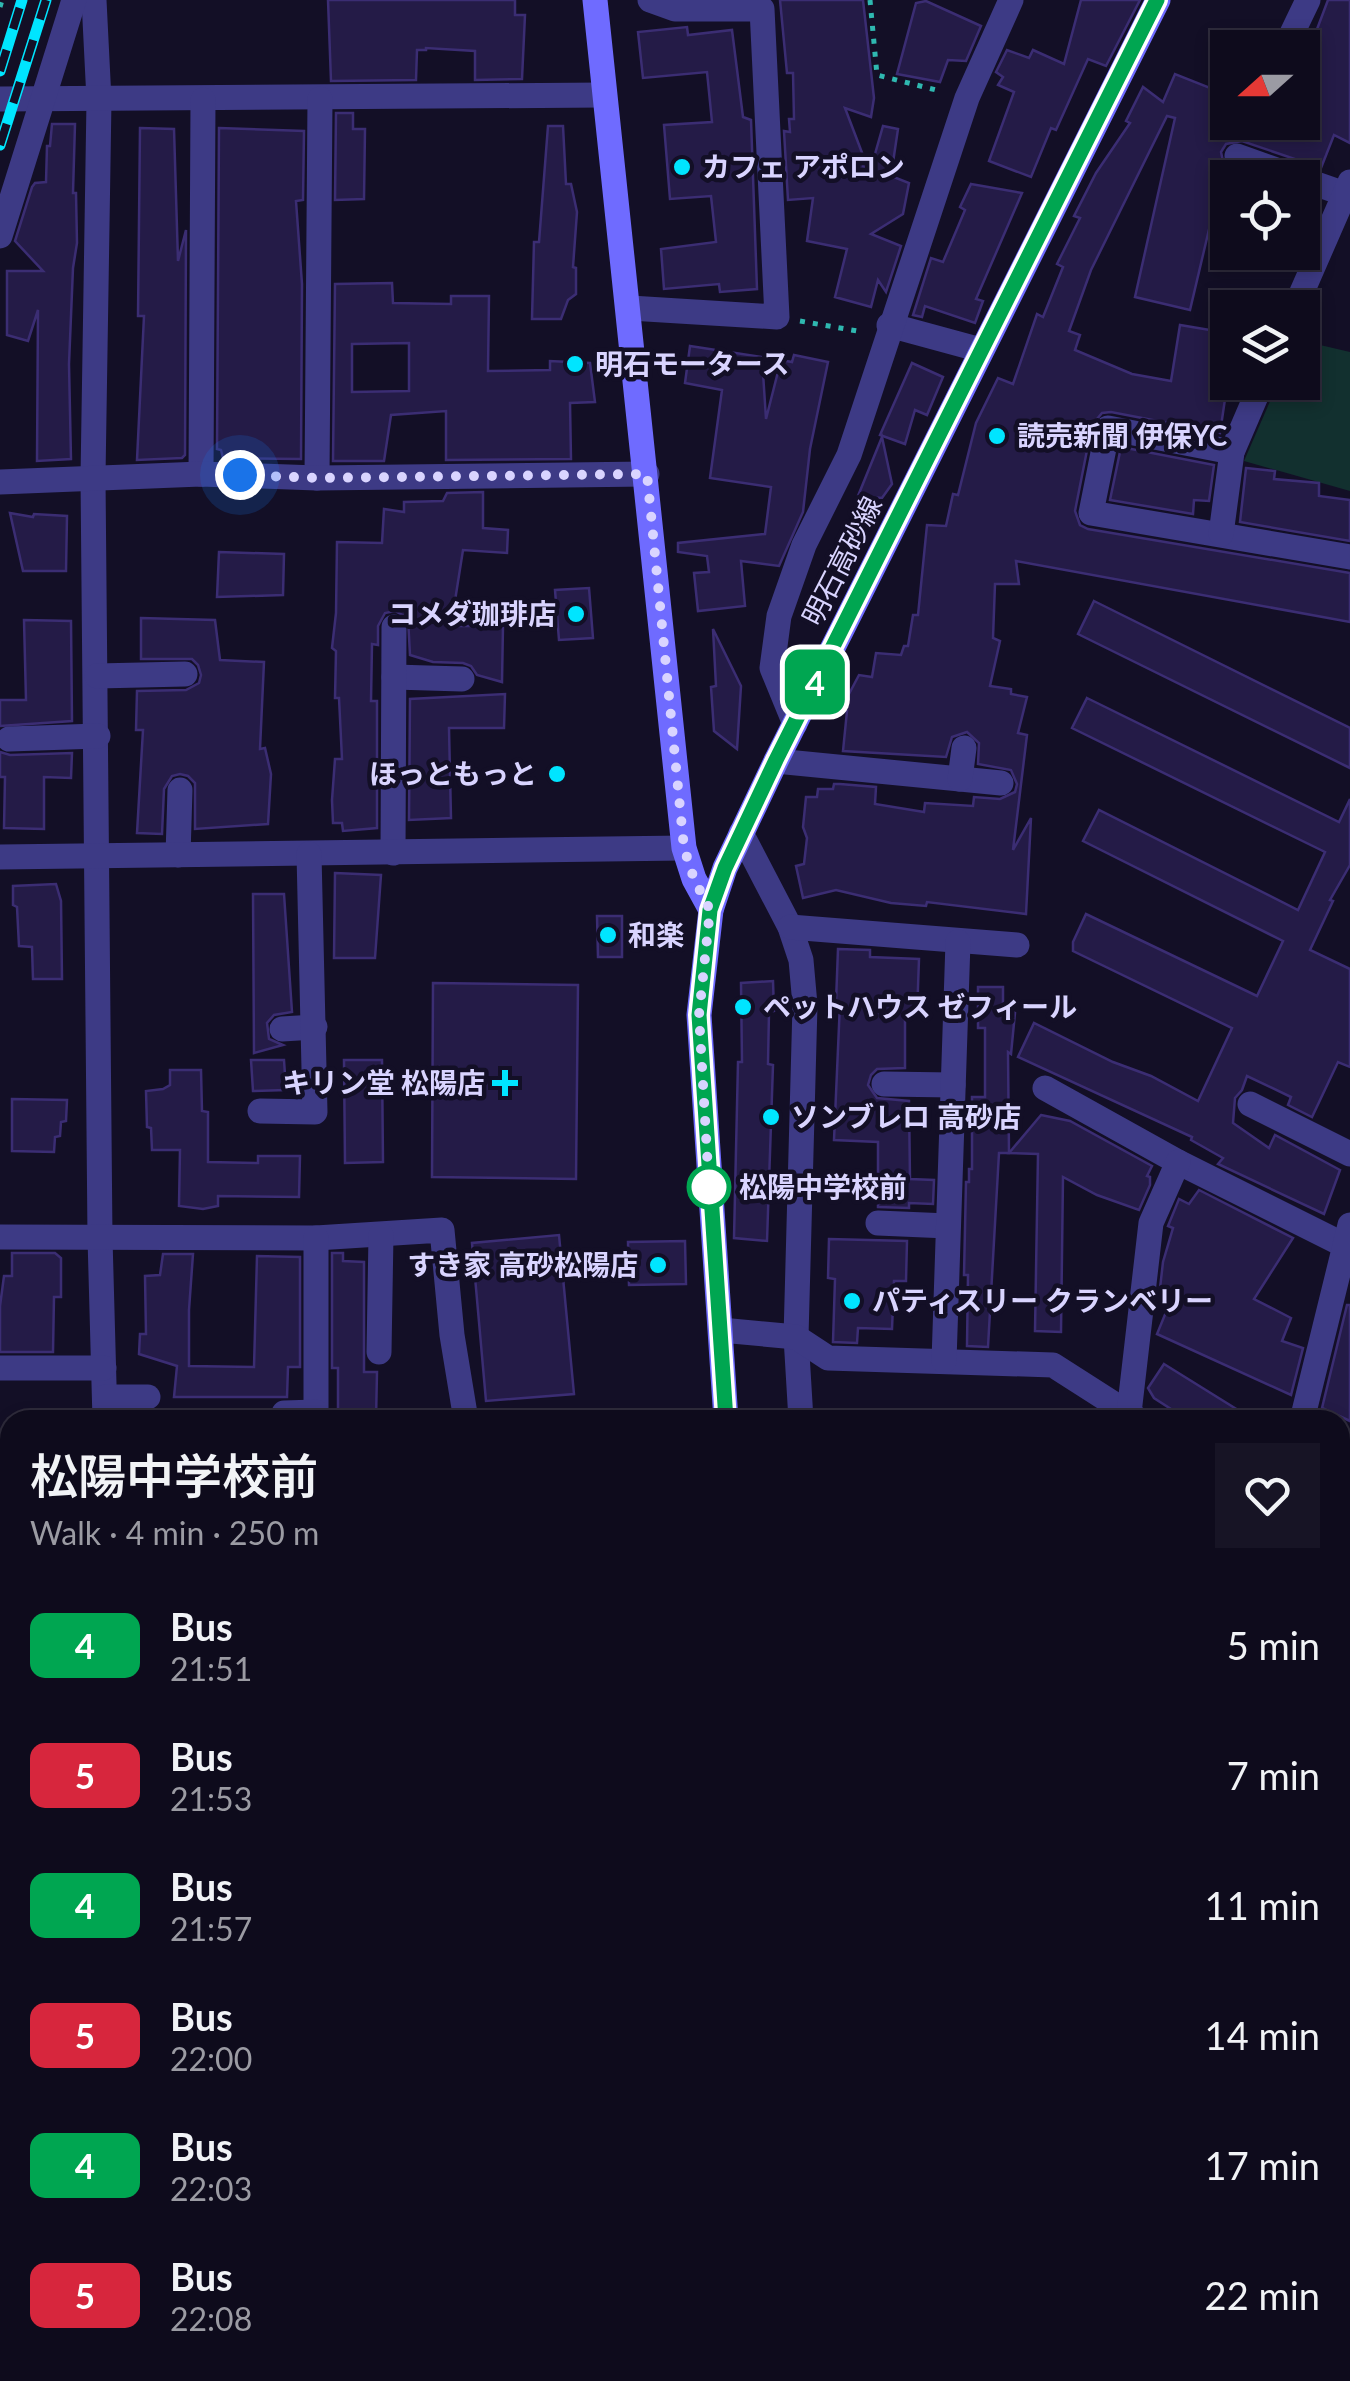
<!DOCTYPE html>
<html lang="en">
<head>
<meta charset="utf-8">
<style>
  :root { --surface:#0e0b1c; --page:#171425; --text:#f1f3f6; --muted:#9b9ba3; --line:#2e2b3b }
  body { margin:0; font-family:Lato,"Noto Sans JP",sans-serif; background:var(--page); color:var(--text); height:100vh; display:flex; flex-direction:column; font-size:38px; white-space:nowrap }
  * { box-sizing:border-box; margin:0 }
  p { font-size:32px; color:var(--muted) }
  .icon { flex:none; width:55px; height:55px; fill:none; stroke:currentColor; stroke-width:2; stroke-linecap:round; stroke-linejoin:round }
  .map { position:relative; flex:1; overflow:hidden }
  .drawer { position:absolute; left:0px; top:1410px; width:1350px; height:972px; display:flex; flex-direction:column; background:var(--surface); border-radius:30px 30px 0 0; box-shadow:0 5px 15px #0003,0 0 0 2px var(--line) }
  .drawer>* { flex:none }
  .badge { padding:0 20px; border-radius:15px; font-size:35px; line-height:65px }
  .needle { width:65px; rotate:249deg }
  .buttons { position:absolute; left:1210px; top:30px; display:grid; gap:20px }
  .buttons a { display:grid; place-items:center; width:110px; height:110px; border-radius:0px; background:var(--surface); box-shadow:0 5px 15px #0003,0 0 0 2px var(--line); font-size:50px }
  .you { position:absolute; width:50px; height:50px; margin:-25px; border:8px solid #fff; border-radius:50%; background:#1a73e8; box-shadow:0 0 0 15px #1a73e833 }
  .map>.badge { position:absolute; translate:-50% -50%; box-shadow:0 0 0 5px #fff }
  .round { display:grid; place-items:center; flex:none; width:105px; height:105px; border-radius:0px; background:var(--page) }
  .head { display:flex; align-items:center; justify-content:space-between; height:170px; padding:0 30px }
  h1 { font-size:48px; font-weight:600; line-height:75px }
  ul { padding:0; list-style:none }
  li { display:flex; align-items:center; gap:30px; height:130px; padding:0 30px }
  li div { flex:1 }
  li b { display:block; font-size:38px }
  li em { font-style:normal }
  li .badge { min-width:110px; font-weight:700; text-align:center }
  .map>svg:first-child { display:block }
</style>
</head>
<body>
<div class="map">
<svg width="1350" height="2381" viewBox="0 0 1350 2381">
  <rect width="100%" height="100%" fill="#130f26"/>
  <g fill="#12302f">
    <path d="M1303,341L1350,352V491L1244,461L1278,383L1302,382Z"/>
    <path d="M1340,1576L1350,1582V2057L1340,1994Z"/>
  </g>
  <g fill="#241b47" stroke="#3b2d73" stroke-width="2.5" fill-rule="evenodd">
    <path d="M328,0H515V15H525L522,79L475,80V51L426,48V50H417L416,80L331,81Z"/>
    <path d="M780,0H863L874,98L871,117L845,108L864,158L863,166L871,168L883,126L898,129L891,176L909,183L903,214L871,234L901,246L886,292L878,280L871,307L835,297L847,249L807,241L813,198L788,200L784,131L790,132L789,119H794L793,73H787Z"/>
    <path d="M1081,0H1140L1106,66L1088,59L1056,130L1051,128L1031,177L989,161L1014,92L998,85L1003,77L996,72L1007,50L1029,58L1033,50L1064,64Z"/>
    <path d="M1328,0H1350V143L1334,135L1321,168L1242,141L1226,144L1221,152L1224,166L1249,178H1228V208L1215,204L1190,310L1135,297L1175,118L1167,116L1091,270L1069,331L1080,335L1075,350L1132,374L1171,381L1180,325L1228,333V379L1220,433L1111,412L1102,413L1092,425L1075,511L1080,525L1088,529L1350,573V622L1016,561L1019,584H995L993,638L1000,641L990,686L1011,689V694L1027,697L1018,733L1027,735L1013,850L1031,818L1026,914L927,902L926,906L891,903L836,890L803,898L796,866L804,864L807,838L803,827L806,797H817L818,789H833L834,784H840L876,787L875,804L924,812L925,803L973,806L974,797L1000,799L1015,792L1017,784L1011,770L978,764L979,743L967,732L952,737L946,757L843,751L847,711H840L859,675L872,677L876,653L901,655L904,646H908L913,615H918L927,525L946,526L953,494L958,495L976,423L998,378L1013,384L1037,314L1043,317L1063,267L1057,264L1080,218L1074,216L1096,173L1130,123L1126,121L1143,87L1163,102L1175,74L1228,95V122H1302V69Z"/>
    <path d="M926,1L981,26L966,61L948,60L940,82L897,74L916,3Z"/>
    <path d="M687,27L688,35L732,30L743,117L751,120L757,289L720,292L719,284L664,289L661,249L716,242L711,196L670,199L664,125L712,122L707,72L643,78L638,32Z"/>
    <path d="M336,113H353V129H365L364,199L335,200Z"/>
    <path d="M52,124H75L73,193H76L77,243L73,268L69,364L71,459L37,461L38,310L28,341L7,335V271H43L15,241L32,187L35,183L46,182L47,146H50Z"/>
    <path d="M548,126H563L566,184H571L577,212L573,267L576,268V294L568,300L561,319H532L534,242H539Z"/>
    <path d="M140,128L174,129L178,261L186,230L185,455L182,458L137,460L144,316H138Z"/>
    <path d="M219,128L304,131L303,200L296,201L302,284L301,459L223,458L221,450L217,449Z"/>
    <path d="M971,184L1022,193L976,299L983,301L975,323L925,306L922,317L913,315L931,258L943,262L965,210L960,207Z"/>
    <path d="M392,283L393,303L451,304V296H489L488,371L550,370V361L590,363L595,402L570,403L571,459L446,460V411L391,415L384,461H333L335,284ZM409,343V391L352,392V344Z"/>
    <path d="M690,346L762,357L766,419L781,360L792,362L794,355L828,362L810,449L803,512L779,566L741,561L745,606L698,611L694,573L709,572L707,556L678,552V543L765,534L771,487L710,478L722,390L685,383Z"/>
    <path d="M912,363L943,377L927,415L915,410L905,444L880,435Z"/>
    <path d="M882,437L892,484L882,498L858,496Z"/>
    <path d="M1121,447L1214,465L1209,501L1194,500L1193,514L1110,500Z"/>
    <path d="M1246,468L1275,471L1274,479L1319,483V496L1350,500V541L1240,522Z"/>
    <path d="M483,492V528L508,530L507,553L463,550L451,626H503L502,682L477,675L471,666L463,663L433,662L410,655L408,618L395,611L385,613L378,626V645L372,644L371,701H377V828L343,831L342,823H333L332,800L335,759H342L339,698H335L336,651L332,648L336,613L337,542L382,543L384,509L404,512V502L443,501L447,493Z"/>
    <path d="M10,513L33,517L34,514L67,516L66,571H23Z"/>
    <path d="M219,552L284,554L283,595L217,597Z"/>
    <path d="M589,588L593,638L559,640L555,590Z"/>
    <path d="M1094,601L1350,728V768L1078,634Z"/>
    <path d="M141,618L215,620L220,660L264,662L260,749L265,748L271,774L268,824L195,829V783L188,776L180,774L172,776L164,789L162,834L137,833L143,730H136L137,691L186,690L199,683L201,675L198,665L192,659H141Z"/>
    <path d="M24,620L71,621L72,721L0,726V700H26Z"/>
    <path d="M713,629L741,686L737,749L714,731L711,687L716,686Z"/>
    <path d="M505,694L504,728H449L451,818L409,820L410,699Z"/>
    <path d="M1087,698L1339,822L1350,799V865L1330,900L1333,901L1310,950L1350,969V1067L1338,1062L1312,1117L1288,1105L1291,1097L1247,1076L1242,1090L1235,1098L1233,1123L1269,1148L1275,1135L1340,1170L1324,1214L1218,1164L1223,1158L1191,1140L1192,1137L1018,1057L1034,1023L1113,1062L1151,1076L1198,1101L1232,1028L1073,951V942L1086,914L1257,996L1283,941L1083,841L1099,810L1298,910L1325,852L1072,728Z"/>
    <path d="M0,752L10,755L72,753L71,778L44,777V829L4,828L5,777H0Z"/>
    <path d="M335,873L381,875L375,958H334Z"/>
    <path d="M56,884L61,901L62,979H33L32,947L19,946L17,907L13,905V886Z"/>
    <path d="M253,894H284L292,1012L274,1015L267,1023L269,1039L283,1045L254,1053Z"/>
    <path d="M597,916H622V957H598Z"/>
    <path d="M838,949L870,950V957L919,959L917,1015H905V1068L877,1069L871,1075L868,1085L877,1098L909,1101L910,1179L934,1180L933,1204L909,1203V1208L878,1207V1142L834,1140L840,1003L836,1002Z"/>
    <path d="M773,981L774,1011L769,1012L768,1064L773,1065L767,1241L734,1238L738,1062H742L741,983Z"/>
    <path d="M433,983L578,985L576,1179L432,1177Z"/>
    <path d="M978,987H1003V1007L1015,1013L1011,1054L1008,1052L1009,1153H999L988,1347L967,1346L968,1275H964L966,1182H969V1169H972V1097H985V1028H978Z"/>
    <path d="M251,1060H284L286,1090L253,1091Z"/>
    <path d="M344,1060H382L383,1162L345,1163Z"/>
    <path d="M170,1070H201L202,1111L208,1112V1162L258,1163V1156H300L299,1197L218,1196V1206L203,1209L179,1206L180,1150H152L151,1128L147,1127L146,1091L163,1089L170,1085Z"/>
    <path d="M12,1099L67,1100L66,1121L61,1122L60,1136L55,1137L54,1152L12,1151Z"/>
    <path d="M1041,1115L1070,1121L1152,1166L1147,1176L1150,1177V1185L1139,1210L1097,1195L1063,1177L1061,1332L1035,1331L1038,1154L1009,1153Z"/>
    <path d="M1199,1190L1293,1238L1254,1299L1291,1318L1282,1341L1303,1348L1291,1395L1157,1334L1171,1300L1159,1297L1163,1262L1173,1228L1168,1226L1179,1199L1189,1204Z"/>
    <path d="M559,1235L574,1394L486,1401L472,1243Z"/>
    <path d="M829,1239L907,1241L906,1281H894L892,1329L858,1328L857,1343L833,1342L835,1279L828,1278Z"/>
    <path d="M685,1241L686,1284L629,1285L628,1242Z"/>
    <path d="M12,1253H55L61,1258V1297H54L53,1352H0V1306L4,1276H12Z"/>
    <path d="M332,1253H343V1261L364,1262V1372H377L376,1420H338V1368H332Z"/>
    <path d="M163,1254H193L189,1310V1366L254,1367L257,1256L300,1257V1367H288L287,1397H174L177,1366L139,1354L140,1334H146L145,1276L160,1275Z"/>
    <path d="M1347,1305H1350V1421L1322,1408Z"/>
    <path d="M1164,1364L1254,1420H1188L1154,1398L1148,1388Z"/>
  </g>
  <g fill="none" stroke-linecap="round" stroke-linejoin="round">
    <g stroke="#2fb8b0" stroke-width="5" stroke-dasharray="5 8" stroke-linecap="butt">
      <path d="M870,0L877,75L940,91"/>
      <path d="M0,7L2,0"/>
      <path d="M800,321L863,332"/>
    </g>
    <g stroke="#3d3a85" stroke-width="25">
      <path d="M94,0L99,100L93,477L100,1238L105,1420"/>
      <path d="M1285,48L1308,0"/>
      <path d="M0,99L604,95"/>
      <path d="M1237,156L1299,178"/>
      <path d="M1302,179L1345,194"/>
      <path d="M0,236L74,0"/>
      <path d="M630,308L777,317L762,9H675L650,0"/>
      <path d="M1295,308L1350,182"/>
      <path d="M889,325L981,350"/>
      <path d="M1232,452L1108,428L1091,513L1350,557"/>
      <path d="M201,474L203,100"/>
      <path d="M317,478L320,99"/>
      <path d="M0,482L201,474L317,478L647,474"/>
      <path d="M1221,534L1232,452L1262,382"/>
      <path d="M97,676L185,674"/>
      <path d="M394,677L462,679"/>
      <path d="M795,724L772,668L779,616L804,545L849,455L967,98L1011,0"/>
      <path d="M9,739L98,736"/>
      <path d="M776,761L1001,783"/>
      <path d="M960,779L964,748"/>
      <path d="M741,833L790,927L801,960L805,1005L796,1337L801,1420"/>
      <path d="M393,853L394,627"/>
      <path d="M178,855L180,790"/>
      <path d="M0,857L684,848"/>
      <path d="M790,927L1017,945"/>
      <path d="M282,1029L315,1027"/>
      <path d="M884,1084L953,1085"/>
      <path d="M1045,1088L1178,1162L1350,1248"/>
      <path d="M1250,1104L1350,1154"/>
      <path d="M260,1111L315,1112L309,854"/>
      <path d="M878,1223L948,1226"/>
      <path d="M0,1237L316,1238L442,1230L452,1335L466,1420"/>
      <path d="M316,1238V1420"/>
      <path d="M721,1330L796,1337L828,1358L1053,1365L1139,1420"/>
      <path d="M379,1352L381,1235"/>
      <path d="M944,1361L958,942"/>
      <path d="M0,1368H104"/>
      <path d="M105,1397H148"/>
      <path d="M284,1413L316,1412"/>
      <path d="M1129,1413L1151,1223L1178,1162"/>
      <path d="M1302,1420L1350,1225"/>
      <path d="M1340,1552L1350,1559"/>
      <path d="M0,1608L10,1607"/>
      <path d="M0,1990H10"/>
      <path d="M1340,2267L1350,2271"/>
      <path d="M1340,2353H1350"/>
      <path d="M0,2365H10"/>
      <path d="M103,2372L104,2381"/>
    </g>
    <g stroke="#6f6bff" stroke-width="25">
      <path d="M595,0L684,848L694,879L711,910"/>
      <path d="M726,1420L699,1015L711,910L725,868L776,761L1158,0"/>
      <path d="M788,2372L789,2381"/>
    </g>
    <defs>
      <g id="rail">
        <path d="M0,71L22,0"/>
        <path d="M0,145L46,0"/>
      </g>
    </defs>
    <use href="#rail" stroke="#00e5ff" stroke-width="11"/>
    <use href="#rail" stroke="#130f26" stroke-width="8" stroke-dasharray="22" stroke-linecap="butt"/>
  </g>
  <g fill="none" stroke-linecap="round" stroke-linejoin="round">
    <defs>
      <path id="line" d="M726,1420L699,1015L710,910L725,868L776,760L1157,0"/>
    </defs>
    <use href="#line" stroke="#fff" stroke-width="22"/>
    <use href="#line" stroke="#00a651" stroke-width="15"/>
    <path stroke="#d9d4ff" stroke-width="10" stroke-dasharray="0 18" d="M240,475L317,478L647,474L684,848L694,879L710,910L699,1015L709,1187"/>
  </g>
  <g fill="#00e5ff" stroke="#130f26" stroke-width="4">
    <circle cx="682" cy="167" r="10"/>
    <circle cx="575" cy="364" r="10"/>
    <circle cx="997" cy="436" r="10"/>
    <circle cx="576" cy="614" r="10"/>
    <circle cx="557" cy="774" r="10"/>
    <circle cx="608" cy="935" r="10"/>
    <circle cx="743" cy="1007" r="10"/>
    <path d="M500 1068h10v10h10v10h-10v10h-10v-10h-10v-10h10z"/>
    <circle cx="771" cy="1117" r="10"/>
    <circle cx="658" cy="1265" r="10"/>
    <circle cx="852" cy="1301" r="10"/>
  </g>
  <circle fill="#fff" stroke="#00a651" stroke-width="5" cx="709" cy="1187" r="20"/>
  <g text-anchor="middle" stroke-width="9" stroke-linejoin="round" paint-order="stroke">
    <g font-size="28" font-weight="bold" fill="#d9d4ff" stroke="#130f26" text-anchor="start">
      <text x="702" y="177">カフェ アポロン</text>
      <text x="595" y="374">明石モータース</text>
      <text x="1017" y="446">読売新聞 伊保YC</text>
      <text x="556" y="624" text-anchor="end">コメダ珈琲店</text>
      <text x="537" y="784" text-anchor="end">ほっともっと</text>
      <text x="628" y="945">和楽</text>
      <text x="763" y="1017">ペットハウス ゼフィール</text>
      <text x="485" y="1093" text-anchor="end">キリン堂 松陽店</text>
      <text x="791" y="1127">ソンブレロ 高砂店</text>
      <text x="638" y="1275" text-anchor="end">すき家 高砂松陽店</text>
      <text x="872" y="1311">パティスリー クランベリー</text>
    </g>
    <g font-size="28" fill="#d9d4ff" stroke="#130f26">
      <text transform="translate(842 561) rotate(-63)" y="10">明石高砂線</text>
    </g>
    <g font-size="28" font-weight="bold" fill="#d9d4ff" stroke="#130f26" text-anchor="start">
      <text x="739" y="1197">松陽中学校前</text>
    </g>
  </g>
</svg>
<div class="buttons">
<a><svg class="needle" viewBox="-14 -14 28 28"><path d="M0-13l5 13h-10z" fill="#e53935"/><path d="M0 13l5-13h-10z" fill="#9b9ba3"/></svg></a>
<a><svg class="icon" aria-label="locate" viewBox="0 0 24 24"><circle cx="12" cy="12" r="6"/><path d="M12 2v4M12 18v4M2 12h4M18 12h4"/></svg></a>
<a><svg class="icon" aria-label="layers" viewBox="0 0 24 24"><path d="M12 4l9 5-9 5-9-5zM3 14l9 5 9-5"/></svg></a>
</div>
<div class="you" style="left:240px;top:475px"></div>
<b class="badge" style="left:815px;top:682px;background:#00a651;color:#fff">4</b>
<section class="drawer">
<div class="head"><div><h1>松陽中学校前</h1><p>Walk · 4 min · 250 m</p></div><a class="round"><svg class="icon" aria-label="heart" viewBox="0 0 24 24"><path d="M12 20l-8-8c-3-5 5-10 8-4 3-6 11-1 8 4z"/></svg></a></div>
<ul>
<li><span class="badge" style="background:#00a651;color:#fff">4</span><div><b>Bus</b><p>21:51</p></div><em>5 min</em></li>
<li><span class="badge" style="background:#d7263d;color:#fff">5</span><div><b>Bus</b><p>21:53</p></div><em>7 min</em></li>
<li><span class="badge" style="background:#00a651;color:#fff">4</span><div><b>Bus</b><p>21:57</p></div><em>11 min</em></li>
<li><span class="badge" style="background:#d7263d;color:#fff">5</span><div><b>Bus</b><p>22:00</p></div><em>14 min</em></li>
<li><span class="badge" style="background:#00a651;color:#fff">4</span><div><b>Bus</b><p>22:03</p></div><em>17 min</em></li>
<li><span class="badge" style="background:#d7263d;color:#fff">5</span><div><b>Bus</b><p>22:08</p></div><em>22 min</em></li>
</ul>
</section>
</div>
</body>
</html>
